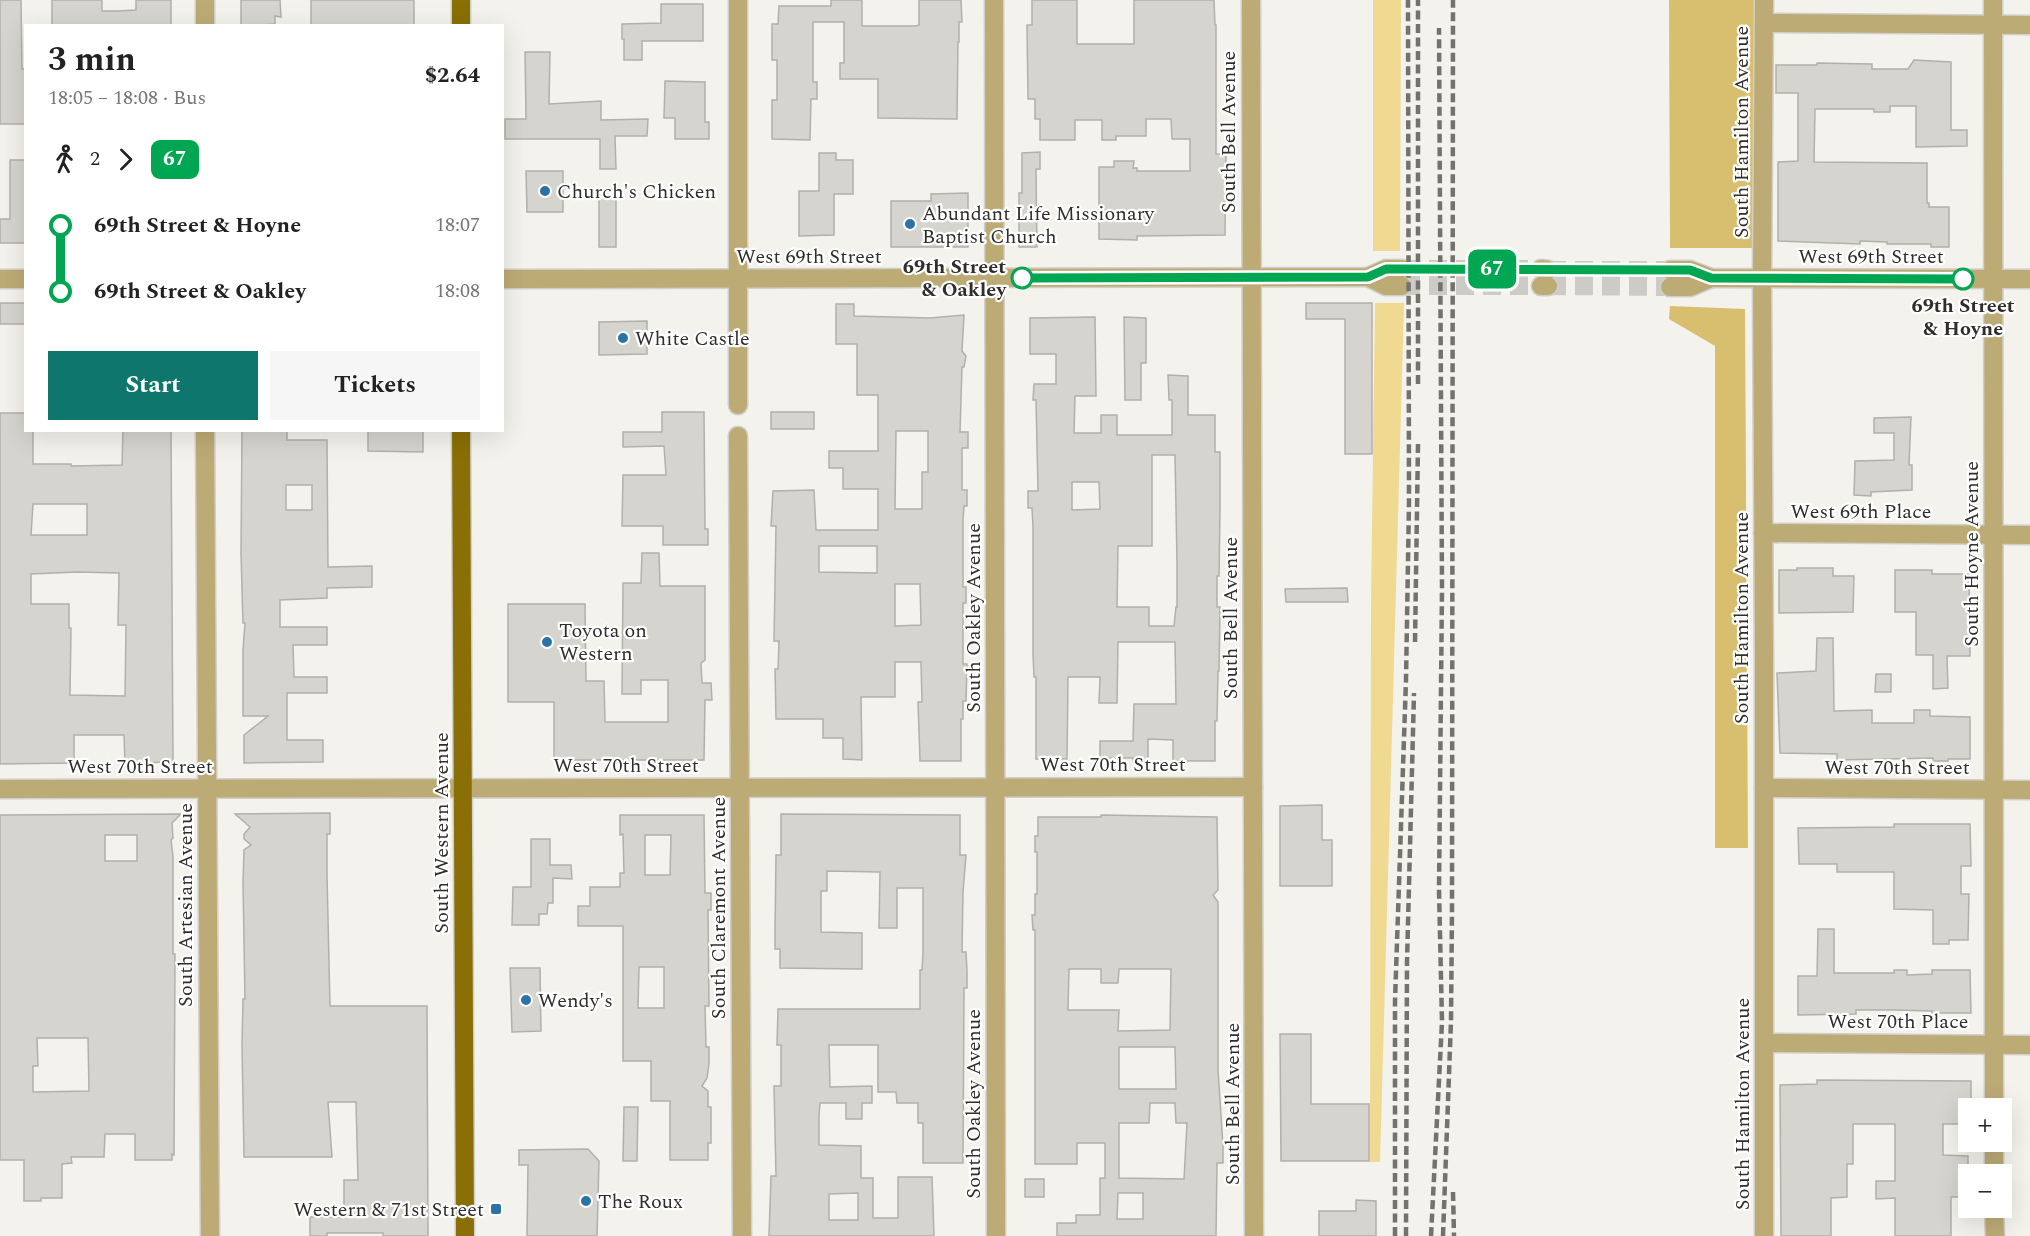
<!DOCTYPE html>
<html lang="en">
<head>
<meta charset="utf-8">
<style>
  :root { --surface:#fff; --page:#f6f6f6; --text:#222; --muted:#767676; --accent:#0f766e }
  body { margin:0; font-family:Spectral,serif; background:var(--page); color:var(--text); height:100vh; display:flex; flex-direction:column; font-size:22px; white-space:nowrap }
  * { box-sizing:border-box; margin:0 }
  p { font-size:20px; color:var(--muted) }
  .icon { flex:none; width:33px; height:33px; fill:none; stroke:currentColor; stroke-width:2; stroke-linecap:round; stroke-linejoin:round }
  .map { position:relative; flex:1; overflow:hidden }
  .side { position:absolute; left:24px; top:24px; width:480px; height:408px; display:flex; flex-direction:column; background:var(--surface); border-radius:0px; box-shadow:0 6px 24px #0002 }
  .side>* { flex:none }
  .badge { padding:0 12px; border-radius:9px; font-size:21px; line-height:39px }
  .buttons { position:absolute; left:1958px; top:1098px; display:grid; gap:12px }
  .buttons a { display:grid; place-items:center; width:54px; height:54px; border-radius:0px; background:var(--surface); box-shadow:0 6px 24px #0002; font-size:30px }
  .map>.badge { position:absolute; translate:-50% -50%; box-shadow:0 0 0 3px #fff }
  .legs { display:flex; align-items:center; gap:9px; height:66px; padding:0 24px; font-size:20px }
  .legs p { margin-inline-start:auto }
  .headline { display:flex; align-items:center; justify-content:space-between; height:102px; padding:0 24px }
  h1 { font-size:33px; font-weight:700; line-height:45px }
  .button { display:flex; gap:12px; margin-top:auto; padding:12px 24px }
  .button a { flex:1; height:69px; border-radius:0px; background:var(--accent); color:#fff; font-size:24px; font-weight:700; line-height:69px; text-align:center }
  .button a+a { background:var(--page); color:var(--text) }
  ul { padding:0 24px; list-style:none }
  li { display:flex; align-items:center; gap:21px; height:66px; font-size:22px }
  li i { display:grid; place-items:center; width:9px; height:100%; margin:0 8px; background:currentColor }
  li i::after { content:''; width:15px; height:15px; margin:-8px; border:4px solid; border-radius:50%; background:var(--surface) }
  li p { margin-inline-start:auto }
  li:first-child i { background:linear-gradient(#0000 50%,currentColor 0) }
  li:last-child i { background:linear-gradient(currentColor 50%,#0000 0) }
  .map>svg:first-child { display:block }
</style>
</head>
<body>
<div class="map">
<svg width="2030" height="1236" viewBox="0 0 2030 1236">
  <rect width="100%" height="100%" fill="#f4f2ed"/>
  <g fill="#f0d991">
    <path d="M1373,0H1401L1400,251H1373Z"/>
    <path d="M1375,303H1404L1380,1162H1370L1371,604Z"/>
  </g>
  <g fill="#d8be6f">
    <path d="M1669,0H1755L1757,248H1670Z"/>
    <path d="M1670,306L1745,309L1748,848H1715V346L1669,319Z"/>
  </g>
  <g fill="#d6d4cf" stroke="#b2b0ab" stroke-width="1.5" fill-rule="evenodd">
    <path d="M0,0H21L22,69H26V124H0Z"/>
    <path d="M52,0H102V11H117L136,10V0H171V26H52Z"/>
    <path d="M241,0H280L281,17L275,16V24L241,26Z"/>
    <path d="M311,0H414V26L311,25Z"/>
    <path d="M831,0H862V26H915L919,25V0H961L962,22H959V42H958L957,119L878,118V79H840V63H844V22H813V82H817V99H811L810,140L772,139V100H777V60H772V24H778L779,6H831Z"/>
    <path d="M1032,0H1077V44H1134V0H1214L1215,25H1216V154H1226L1225,235L1137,236V240L1099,239V167H1114V161H1134L1133,168H1137V171H1190V139H1172L1171,119H1146V136H1116V140H1102V120H1075V140H1040V119H1035V99H1028L1027,25H1032Z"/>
    <path d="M661,4H703V41H642V60H624V39H622V24L661,23Z"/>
    <path d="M525,52H550L549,104L601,101V120L648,119L647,136H615L616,169H600V139H505V119H526Z"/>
    <path d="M1914,60L1951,62V130H1967V146L1916,147V106H1890V112H1874V109H1815L1814,162L1927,163V203H1929V207H1949V247H1931V244H1887V242L1860,241V244L1778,241V162L1798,161V93H1776V65H1817V63L1872,64V69H1908Z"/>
    <path d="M665,81L705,82V122H709V139H675V118H664Z"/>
    <path d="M1040,152V169H1036L1037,247H1019V193H1022V153Z"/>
    <path d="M819,153H836V160H853V194H834V235L799,236V191H819Z"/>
    <path d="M10,160H26V243H0V219H10Z"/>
    <path d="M526,171H563V212H527Z"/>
    <path d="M968,193V247H891V201H931V194Z"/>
    <rect x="599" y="195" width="17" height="52"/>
    <rect x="0" y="303" width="26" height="21"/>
    <path d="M1306,303H1372V454H1345V319H1306Z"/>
    <path d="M836,304H854V316L930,318L964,315L962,351L966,356L964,367H962L960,432H968V448H962V490H967V506H964L963,520V587H966V603H963V664H967L966,701H963V719H961V761H920L918,702H922L921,662H895V697H861L862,760L843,759V738H823V719H776L775,669H778L779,641H774L776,526H771L773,491L814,490L816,530H878V489H843V468H829V451H878V395H857V344H836ZM896,431H928V472H922V509H895ZM819,546H877V573L819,572ZM895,584H920L921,625L895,626Z"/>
    <path d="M1095,317L1096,396H1075L1074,433H1101V415H1117V435H1172V400H1169L1168,375L1188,376V415H1215V452H1220V508L1219,576H1217V607H1220L1219,671H1218L1217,721H1215V761H1173V740L1148,739V763L1133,762V758H1100V741H1133L1134,704H1176L1175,642H1118L1117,703H1099L1100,677H1068L1067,759H1036V677H1034L1033,654V527L1032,508H1028V491H1038L1036,400H1033L1034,384H1056V354H1030V318ZM1152,455H1175L1177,563V607H1176L1174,626H1149V607H1117L1118,546H1152ZM1072,482H1099L1100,509L1072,510Z"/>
    <path d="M1124,317L1146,318V363H1141V400H1125Z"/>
    <path d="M647,321V354L599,355V322Z"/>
    <path d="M662,412H704L705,529H708V545H663V526H622L623,475H666L664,446L623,447V432H662Z"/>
    <rect x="771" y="412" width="43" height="17"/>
    <path d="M0,413H26V430H33V464H71V466L122,465L123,430H171L173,762L125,763L124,735H74V763L0,764ZM33,504H87V535H31ZM77,572L119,573L118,625H126L125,696L70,695L71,628H69V604H31V574Z"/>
    <path d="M1911,417L1909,465H1912V490L1871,492V496L1854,495L1855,461L1894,460V433H1874V418Z"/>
    <path d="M242,430H287V440H327L328,567L372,566V587L327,588V598L280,600V627H327V645H293L294,677H327V693H287V740H323V762L244,763V735L268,716H243V650L245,623H243L241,554ZM286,485H312V510H286Z"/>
    <path d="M368,430H423V452L368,451Z"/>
    <path d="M642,553H659L660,586H705V660L701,663L702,683H711L712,700H705L704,760H554V702H508V604H585L586,681H604L605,722H668V680H641V694H622L623,583H641Z"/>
    <path d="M1797,568H1833V576H1854L1853,612L1779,613V570H1797Z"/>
    <path d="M1895,570H1932V574H1969L1970,656H1947L1948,688L1933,689V655H1916V612H1895Z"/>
    <path d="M1347,588L1348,602H1286L1285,589Z"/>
    <path d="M1817,638H1833L1834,711L1872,710V723H1914V710H1930V716L1970,717V759H1948V761H1933V758L1837,760V754L1780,753L1777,673L1816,671Z"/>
    <path d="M1876,674H1891V692H1875Z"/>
    <path d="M1322,805V840H1332V886H1280V806Z"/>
    <path d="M330,813V834H327V875L330,1006H427L428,1236H383V1233H327V1236H310V1217H344V1180H358L356,1102H328L332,1157H244L242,1045L243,999H245L243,883L244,850L251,845L244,839V834L250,827L235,814Z"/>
    <path d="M181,814L172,823L173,838L171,840L173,856V954H175L174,1155L172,1154V1160H135V1134H105L104,1157H71L72,1163L62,1164V1198H41V1201H24V1160H0V815ZM105,835H137V861H105ZM37,1038H88L89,1091L33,1092V1066H38Z"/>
    <path d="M781,814L960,815V855H966L963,892L962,952H966L967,971V988H964L963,1163H923V1123H918V1103H897L896,1092H878V1045H829L830,1087L872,1086V1103H862V1119H846V1103H820L819,1115V1145L861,1146V1178H873V1218H898V1177H932L934,1236H769L771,1176H776L774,1086H781V1045H777L778,1009H920V970H922L923,952V888H897V928H879L880,872L827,871V891H821V932L862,933V969L780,968V949H775V932L776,855H781ZM858,1193V1220H829V1194Z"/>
    <path d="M620,815H704L705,893H711V910H708L709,1006H705L706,1047H709V1064L707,1078L702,1086L708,1091V1107H711V1143H708V1160H670V1101H651V1061H623V926H578V906H590V887H620V873H624L623,834L620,835ZM645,835H671L670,875H645ZM639,967H664V1008H638Z"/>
    <path d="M1101,815L1217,817L1218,890L1213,895L1218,902V1070L1223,1146V1163H1217L1216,1236H1057V1223H1076V1215H1100V1178H1105V1143H1077V1164H1035V930H1033L1032,915H1035V894H1037V852H1035V836H1038V817H1101ZM1069,969H1101V983H1118L1119,969H1171L1170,1030L1118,1031L1119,1010H1068ZM1119,1047H1175L1176,1089H1119ZM1150,1103H1175L1176,1123H1187L1184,1179L1119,1178V1123H1149ZM1118,1193H1143V1219H1117Z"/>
    <path d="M1894,824H1970L1971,866H1961V894H1969L1968,940H1949V944H1933V910L1894,909V872H1837V864H1799L1798,828L1894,827Z"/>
    <path d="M531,839H550V865H571L572,879L553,878V903H548L547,914H539V925H512L513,887H531Z"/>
    <path d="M1818,929H1834V973H1894V970H1907V975L1932,974V970H1970L1971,1013H1932V1011L1894,1010H1856V1014L1798,1015V976H1817Z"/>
    <path d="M510,968H540L541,1031L512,1032Z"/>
    <path d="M1280,1034H1311V1104H1369V1161H1281Z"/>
    <path d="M1817,1080L1971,1081V1108H1968V1124H1943V1155L1968,1156V1197H1951V1236H1895V1198L1876,1199V1181H1895V1124H1853V1164H1847V1197L1831,1198V1236H1781L1780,1085L1817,1084Z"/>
    <path d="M624,1107H638L637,1161H623Z"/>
    <path d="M588,1149L599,1161L597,1236H527L528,1165H519V1150Z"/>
    <rect x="1025" y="1179" width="19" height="18"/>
    <path d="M1356,1200L1376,1201V1236H1319V1211H1356Z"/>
  </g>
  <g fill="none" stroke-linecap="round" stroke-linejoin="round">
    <g stroke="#cdcbc6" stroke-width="18" stroke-dasharray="18 9" stroke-linecap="butt">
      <path d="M1402,269H1541"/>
      <path d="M1548,270H1670"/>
      <path d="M1402,286H1541"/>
      <path d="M1548,286L1670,287"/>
    </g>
    <defs>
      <g id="minor">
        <path d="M738,0V405"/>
        <path d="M994,0L996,1236"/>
        <path d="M1251,0L1254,1236"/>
        <path d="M1764,0L1762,278L1764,661V1236"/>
        <path d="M1993,0L1994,1108"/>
        <path d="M1764,23L2030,25"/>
        <path d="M205,26V0"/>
        <path d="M1541,269L1548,270"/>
        <path d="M1670,270H1690L1711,278L2030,279"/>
        <path d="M1368,277L1386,286H1402"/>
        <path d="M0,279H26"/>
        <path d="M502,279L1368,277L1386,269H1402"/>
        <path d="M1541,286H1548"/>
        <path d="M1670,287H1690L1711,278"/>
        <path d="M205,430L210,1236"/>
        <path d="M738,436L742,1236"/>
        <path d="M1763,533L2030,535"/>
        <path d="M1764,788L2030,790"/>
        <path d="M0,789L1253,787"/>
        <path d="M1765,1043L2030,1045"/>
        <path d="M1994,1174V1142"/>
        <path d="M1994,1208L1995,1236"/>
      </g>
      <g id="major">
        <path d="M461,0V26"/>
        <path d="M461,430L465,1236"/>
      </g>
    </defs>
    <use href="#minor" stroke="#d1cfca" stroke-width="21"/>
    <use href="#major" stroke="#d1cfca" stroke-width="21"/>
    <use href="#minor" stroke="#bdab76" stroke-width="18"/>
    <use href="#major" stroke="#896f05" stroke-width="18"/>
    <g stroke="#73726f" stroke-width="4.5" stroke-dasharray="9 4.5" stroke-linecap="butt">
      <path d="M1418,384V0"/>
      <path d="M1415,642L1418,444"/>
      <path d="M1453,1192L1454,1236"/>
      <path d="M1395,1236V1001L1406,680L1409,502L1408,0"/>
      <path d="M1406,1236L1407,962L1414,693"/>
      <path d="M1431,1236L1442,1022L1439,890L1442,589L1439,28"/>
      <path d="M1443,1236L1451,1021L1452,910L1453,0"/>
    </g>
  </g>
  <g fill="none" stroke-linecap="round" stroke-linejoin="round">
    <defs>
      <path id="line-1" d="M1022,278L1368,277L1386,269H1402L1690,270L1711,278L1963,279"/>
    </defs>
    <use href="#line-1" stroke="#fff" stroke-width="14"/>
    <use href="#line-1" stroke="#00a651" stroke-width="9"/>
  </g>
  <g fill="#2b73a7" stroke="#fff" stroke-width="2">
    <circle cx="545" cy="191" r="6"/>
    <circle cx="910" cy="224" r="6"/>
    <circle cx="623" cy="338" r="6"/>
    <circle cx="547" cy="642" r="6"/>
    <circle cx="526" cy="1000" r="6"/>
    <circle cx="586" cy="1201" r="6"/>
    <rect x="490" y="1203" width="12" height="12" rx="3"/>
  </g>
  <g fill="#fff" stroke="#00a651" stroke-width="3">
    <circle cx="1022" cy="278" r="10"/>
    <circle cx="1963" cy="279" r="10"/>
  </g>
  <g text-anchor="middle" stroke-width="4.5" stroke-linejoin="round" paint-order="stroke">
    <g font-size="20" fill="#2f2e2c" stroke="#fff">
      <text transform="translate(1228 132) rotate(-90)" y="7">South Bell Avenue</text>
      <text transform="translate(1741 132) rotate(-90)" y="7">South Hamilton Avenue</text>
      <text x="809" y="263">West 69th Street</text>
      <text x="1871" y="263">West 69th Street</text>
      <text x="1861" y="518">West 69th Place</text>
      <text transform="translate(1971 554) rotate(-90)" y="7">South Hoyne Avenue</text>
      <text transform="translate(973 618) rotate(-90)" y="7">South Oakley Avenue</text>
      <text transform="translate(1230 618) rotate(-90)" y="7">South Bell Avenue</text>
      <text transform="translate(1741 618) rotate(-90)" y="7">South Hamilton Avenue</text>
      <text x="1113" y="771">West 70th Street</text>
      <text x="626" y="772">West 70th Street</text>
      <text x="140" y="773">West 70th Street</text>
      <text x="1897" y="774">West 70th Street</text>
      <text transform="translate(441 833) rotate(-90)" y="7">South Western Avenue</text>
      <text transform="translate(185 905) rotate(-90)" y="7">South Artesian Avenue</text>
      <text transform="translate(718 908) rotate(-90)" y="7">South Claremont Avenue</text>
      <text x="1898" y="1028">West 70th Place</text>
      <text transform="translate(973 1104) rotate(-90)" y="7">South Oakley Avenue</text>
      <text transform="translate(1232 1104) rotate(-90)" y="7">South Bell Avenue</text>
      <text transform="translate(1742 1104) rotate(-90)" y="7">South Hamilton Avenue</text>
    </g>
    <g font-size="20" fill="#2f2e2c" stroke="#fff" text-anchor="start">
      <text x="557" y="198">Church's Chicken</text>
      <text x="922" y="220">Abundant Life Missionary<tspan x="922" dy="23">Baptist Church</tspan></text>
      <text x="635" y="345">White Castle</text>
      <text x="559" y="637">Toyota on<tspan x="559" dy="23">Western</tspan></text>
      <text x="538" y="1007">Wendy's</text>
      <text x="598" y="1208">The Roux</text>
      <text x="484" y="1216" text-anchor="end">Western &amp; 71st Street</text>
    </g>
    <g font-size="20" font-weight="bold" fill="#2f2e2c" stroke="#fff" text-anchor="end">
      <text x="1006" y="273">69th Street<tspan x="1006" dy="23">&amp; Oakley</tspan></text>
      <text x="1963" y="312" text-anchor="middle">69th Street<tspan x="1963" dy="23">&amp; Hoyne</tspan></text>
    </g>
  </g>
</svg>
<div class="buttons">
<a>+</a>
<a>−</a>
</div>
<b class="badge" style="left:1492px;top:269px;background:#00a651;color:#fff">67</b>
<section class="side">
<div class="headline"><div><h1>3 min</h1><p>18:05 – 18:08 · Bus</p></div><b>$2.64</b></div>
<div class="legs"><svg class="icon" aria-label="walk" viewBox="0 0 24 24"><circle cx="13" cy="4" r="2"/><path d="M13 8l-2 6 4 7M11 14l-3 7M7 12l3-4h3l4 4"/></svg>2<svg class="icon" aria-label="forward" viewBox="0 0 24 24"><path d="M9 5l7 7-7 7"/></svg><b class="badge" style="background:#00a651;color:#fff">67</b></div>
<ul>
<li><i style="color:#00a651"></i><b>69th Street &amp; Hoyne</b><p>18:07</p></li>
<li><i style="color:#00a651"></i><b>69th Street &amp; Oakley</b><p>18:08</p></li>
</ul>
<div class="button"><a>Start</a><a>Tickets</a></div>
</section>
</div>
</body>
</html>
